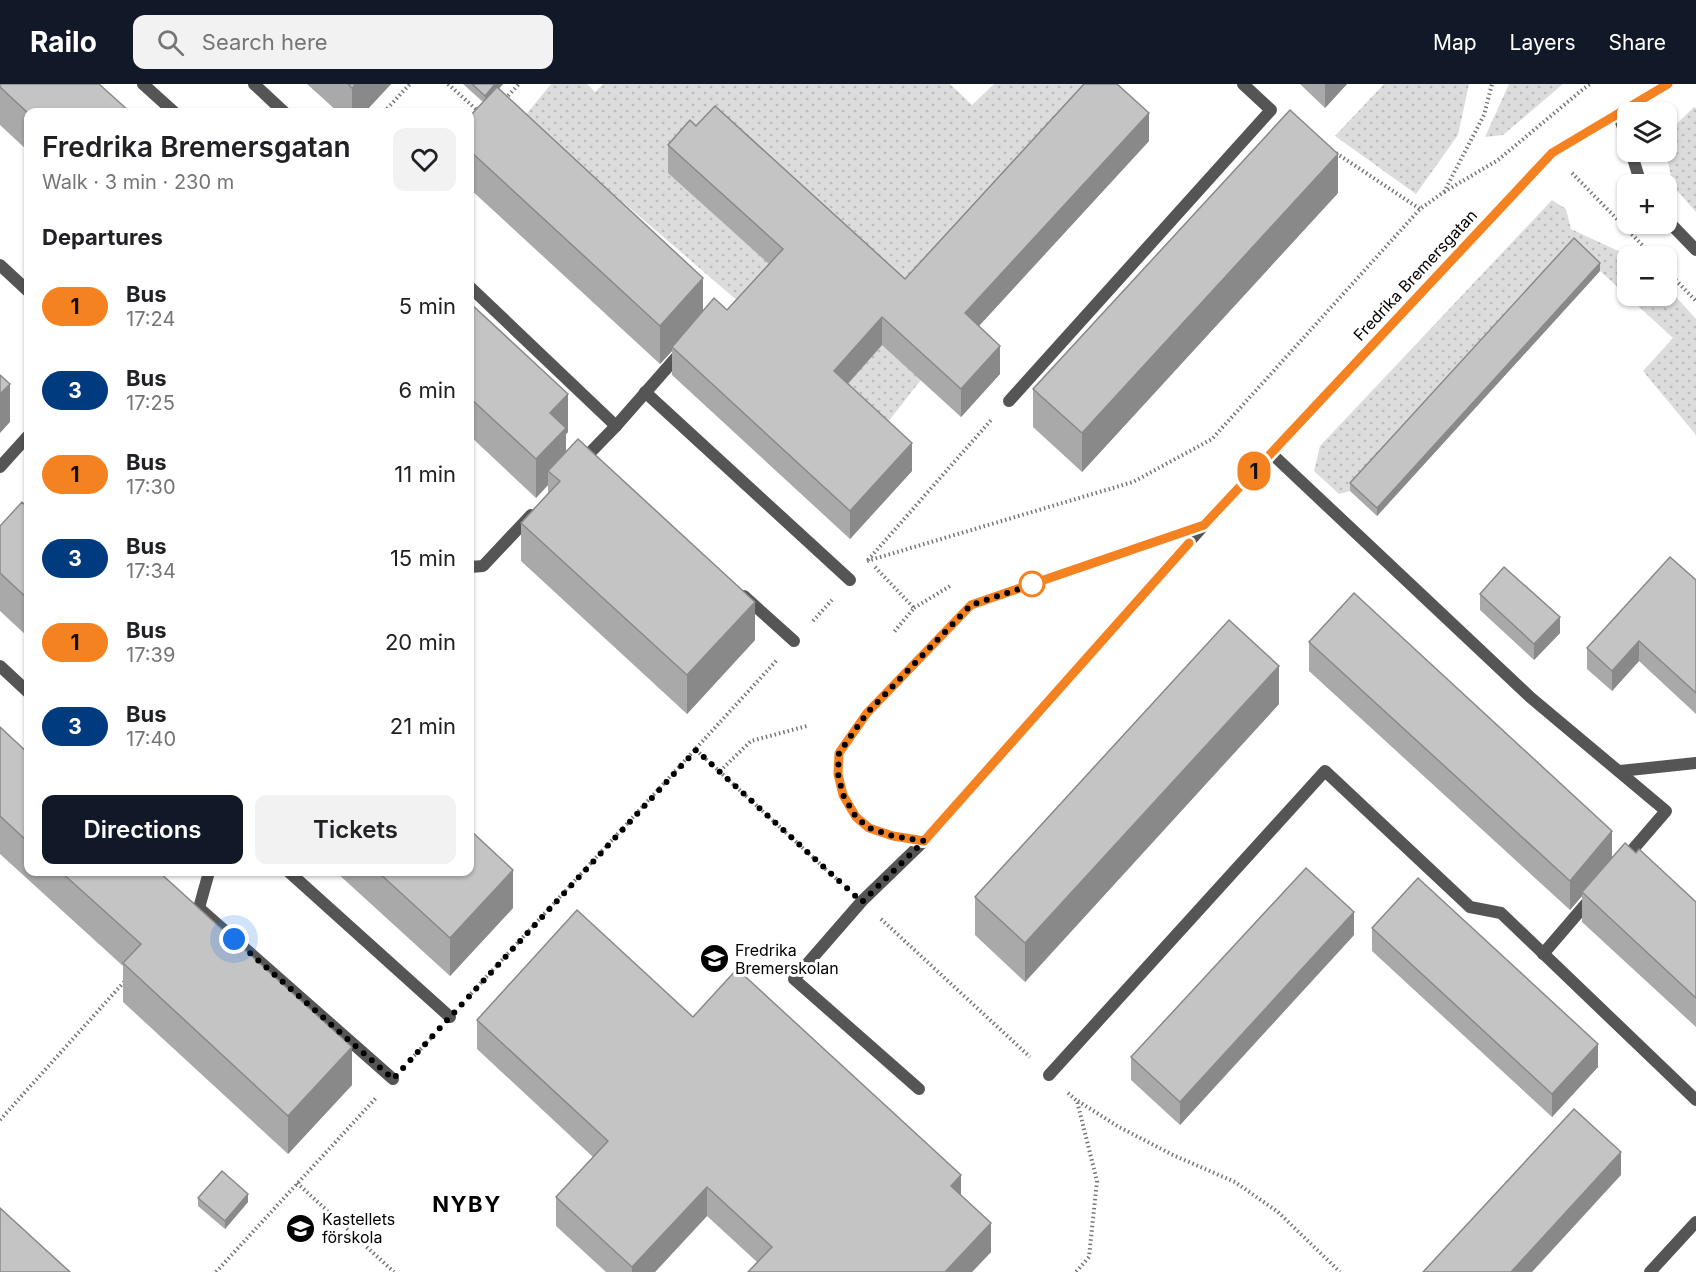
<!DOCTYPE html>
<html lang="en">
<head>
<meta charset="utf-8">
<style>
  :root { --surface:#fff; --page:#f2f2f2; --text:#202124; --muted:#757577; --accent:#111827 }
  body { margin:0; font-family:Inter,sans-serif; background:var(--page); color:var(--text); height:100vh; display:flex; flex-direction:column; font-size:22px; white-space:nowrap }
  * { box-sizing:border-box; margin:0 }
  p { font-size:20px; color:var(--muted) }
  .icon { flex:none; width:33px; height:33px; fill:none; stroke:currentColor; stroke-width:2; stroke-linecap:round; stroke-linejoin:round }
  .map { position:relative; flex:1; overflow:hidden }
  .panel { position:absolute; left:24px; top:24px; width:450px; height:768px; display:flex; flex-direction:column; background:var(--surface); border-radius:12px; box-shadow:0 2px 4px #0004 }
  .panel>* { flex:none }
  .badge { padding:0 12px; border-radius:20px; font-size:21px; line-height:39px }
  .fabs { position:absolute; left:1617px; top:18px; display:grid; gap:12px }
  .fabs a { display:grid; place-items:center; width:60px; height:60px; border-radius:12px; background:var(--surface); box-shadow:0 2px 4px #0004; font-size:30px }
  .you { position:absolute; width:30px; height:30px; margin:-15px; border:4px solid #fff; border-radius:50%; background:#1a73e8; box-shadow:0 0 0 9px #1a73e833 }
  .map>.badge { position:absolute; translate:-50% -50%; box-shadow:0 0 0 3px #fff }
  h2 { padding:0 18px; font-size:22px; line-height:54px }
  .round { display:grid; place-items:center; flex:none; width:63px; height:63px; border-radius:12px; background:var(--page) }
  .summary { display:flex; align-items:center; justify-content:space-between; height:102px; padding:0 18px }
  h1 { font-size:28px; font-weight:600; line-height:45px }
  .cta { display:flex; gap:12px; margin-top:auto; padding:12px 18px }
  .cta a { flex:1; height:69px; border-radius:12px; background:var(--accent); color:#fff; font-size:24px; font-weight:600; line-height:69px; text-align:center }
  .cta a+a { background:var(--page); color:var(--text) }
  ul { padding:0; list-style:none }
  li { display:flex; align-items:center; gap:18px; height:84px; padding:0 18px }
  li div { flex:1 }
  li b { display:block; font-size:22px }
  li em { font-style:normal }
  li .badge { min-width:66px; font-weight:700; text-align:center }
  header { display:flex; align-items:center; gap:36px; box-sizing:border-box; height:84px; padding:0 30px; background:var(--accent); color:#fff }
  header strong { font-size:28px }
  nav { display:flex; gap:33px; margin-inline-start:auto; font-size:21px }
  .search { width:420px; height:54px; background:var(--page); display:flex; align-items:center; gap:15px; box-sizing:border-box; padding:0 21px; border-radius:12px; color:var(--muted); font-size:22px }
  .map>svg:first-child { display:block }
</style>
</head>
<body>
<header>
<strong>Railo</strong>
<div class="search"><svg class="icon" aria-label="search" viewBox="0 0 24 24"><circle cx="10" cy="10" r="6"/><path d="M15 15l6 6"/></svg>Search here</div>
<nav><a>Map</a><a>Layers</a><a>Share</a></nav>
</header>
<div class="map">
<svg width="1696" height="1188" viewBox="0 0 1696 1188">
  <defs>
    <pattern id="grass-dots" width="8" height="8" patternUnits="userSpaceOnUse" patternTransform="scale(1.5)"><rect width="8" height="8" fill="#dcdcdc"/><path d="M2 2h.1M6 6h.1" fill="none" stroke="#bbb" stroke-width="1.8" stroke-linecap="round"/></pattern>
  </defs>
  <rect width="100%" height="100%" fill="#fff"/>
  <g fill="url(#grass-dots)">
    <path d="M551,0H587L595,8L603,0H950L972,21L994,0H1098L967,237L884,343L524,33Z"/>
    <path d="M1384,0H1469L1458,51L1416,110L1335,52Z"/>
    <path d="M1509,0H1563L1503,51L1485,53Z"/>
    <path d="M1694,23L1696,24V128L1673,102L1666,68L1667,49Z"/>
    <path d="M1552,116L1566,125L1571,145L1629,172H1628V212H1666L1667,203L1696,235V351L1643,287L1673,254L1574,163L1350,407L1339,410L1314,387L1320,362Z"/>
  </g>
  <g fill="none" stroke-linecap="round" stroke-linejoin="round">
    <g stroke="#777" stroke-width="4" stroke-dasharray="1.5 3" stroke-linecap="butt">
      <path d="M448,0L479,28"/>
      <path d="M505,15L519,0"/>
      <path d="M384,28L410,0"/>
      <path d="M1336,69L1420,125"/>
      <path d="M1572,89L1653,172"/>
      <path d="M1444,108L1498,76L1582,6L1590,0"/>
      <path d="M1666,186L1696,217"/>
      <path d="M868,476L992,335"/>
      <path d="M867,477L1133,398L1212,355L1420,125L1444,108L1484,31L1492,0"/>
      <path d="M875,483L914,524L894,548"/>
      <path d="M914,524L950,502"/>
      <path d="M813,537L832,516"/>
      <path d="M696,666L842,800"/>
      <path d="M720,687L751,657L807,642"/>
      <path d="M881,835L1030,973"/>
      <path d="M468,913L777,576"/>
      <path d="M411,975L433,952"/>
      <path d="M1068,1009L1077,1017L1097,1097L1089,1173L1076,1188"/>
      <path d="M1078,1017L1119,1043L1173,1071L1235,1098L1278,1128L1340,1188"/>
      <path d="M0,1036L124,898"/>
      <path d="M297,1099L394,1188"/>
      <path d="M216,1188L376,1014"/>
    </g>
    <g stroke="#555" stroke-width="12">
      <path d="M143,0L174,28"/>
      <path d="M254,0L284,28"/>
      <path d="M470,203L616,342"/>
      <path d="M645,308L850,496"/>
      <path d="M1009,317L1271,26L1243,0"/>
      <path d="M1271,369L1530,613L1666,727L1622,778"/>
      <path d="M580,379L616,342L681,268"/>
      <path d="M0,383L28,352"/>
      <path d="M470,483L483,482L531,431"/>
      <path d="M744,512L794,557"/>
      <path d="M0,582L28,608"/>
      <path d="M1620,687L1696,679"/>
      <path d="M924,757L893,752L869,744L857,733L843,711L838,690L839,669L867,629L971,521L1204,441"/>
      <path d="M209,788L199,824L393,995"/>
      <path d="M289,788L450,933"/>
      <path d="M1543,870L1591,814"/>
      <path d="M1049,991L1325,687L1470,823L1501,829L1696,1016"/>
      <path d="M919,1005L794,895L862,817L924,757"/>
      <path d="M1650,1188L1696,1138"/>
    </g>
    <g stroke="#555" stroke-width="12">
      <path d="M1618,29L1628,58"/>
      <path d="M1631,68L1641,100"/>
      <path d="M1666,135L1696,166"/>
      <path d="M0,181L28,207"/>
      <path d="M924,757L1204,441L1552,69L1668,0"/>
    </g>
  </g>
  <g fill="#a9a9a9">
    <path d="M0,0L28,28V67L0,41Z"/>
    <path d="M307,0H391L365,28H338Z"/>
    <path d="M463,0H503L499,4L703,227L727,226L769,180L668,89V61L696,42L905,195L1149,57L979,242L1000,290L961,333L882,261L848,300L912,387L850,455L672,291V267L660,280L470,105V32L483,18Z"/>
    <path d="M1300,0H1347L1325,24Z"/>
    <path d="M1338,109L1082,388L1033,343V305Z"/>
    <path d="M1600,187L1377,432L1350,407V399Z"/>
    <path d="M470,219L568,348L566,350V368L755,556L687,630L521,477V439L548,409V401L536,414L470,352Z"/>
    <path d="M28,424V553L0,527V442Z"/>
    <path d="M1696,496V630L1639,577L1612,607L1587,585V564Z"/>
    <path d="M1480,510L1560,549L1534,576L1480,526Z"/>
    <path d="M1309,558L1612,773L1636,769L1696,818V943L1582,838V812L1570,826L1309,587Z"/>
    <path d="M1279,620L1025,898L975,851V813Z"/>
    <path d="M0,643L28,669V788H159L352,1001L288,1070L123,918V882L0,770Z"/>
    <path d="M336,788H470L513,824L450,892Z"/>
    <path d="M1372,844L1598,983L1552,1033L1372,867Z"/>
    <path d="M1354,851L1180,1041L1131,996V973Z"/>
    <path d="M693,933L961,1111L991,1168L972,1188H748L757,1178L707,1132L655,1188H606L556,1142V1113L593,1073L477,965V936Z"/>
    <path d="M198,1114L248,1118L225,1145L198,1122Z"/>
  </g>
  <g fill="#898989">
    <path d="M356,0H391L365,28H352V4Z"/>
    <path d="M495,0H503L485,20V12Z"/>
    <path d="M1325,0H1347L1325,24Z"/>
    <path d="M1149,29V57L965,257V229Z"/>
    <path d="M1338,70V109L1082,388V349Z"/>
    <path d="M1600,179V187L1377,432V424Z"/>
    <path d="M703,194V232L672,263V267L660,280V242Z"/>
    <path d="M882,233V261L834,315V287Z"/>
    <path d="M1000,262V290L961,333V305Z"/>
    <path d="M10,300V338L0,349V310Z"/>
    <path d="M568,310V348L566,350V382L548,387V401L536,414V375L550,329Z"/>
    <path d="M912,359V387L850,455V427Z"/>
    <path d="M755,518V556L687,630V591Z"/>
    <path d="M1560,533V549L1534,576V560Z"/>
    <path d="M1639,557V577L1612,607V587Z"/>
    <path d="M1279,582V620L1025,898V859Z"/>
    <path d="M1612,747V777L1582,808V812L1570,826V797Z"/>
    <path d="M513,786V824L450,892V854Z"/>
    <path d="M1354,828V851L1180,1041V1018Z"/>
    <path d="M1598,960V983L1552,1033V1010Z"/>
    <path d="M352,963V1001L288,1070V1032Z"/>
    <path d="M1621,1068V1091L1532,1188H1511Z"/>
    <path d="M961,1091V1120L951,1102Z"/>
    <path d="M707,1103V1132L655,1188H632V1183Z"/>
    <path d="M248,1110V1118L225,1145V1137Z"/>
    <path d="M991,1139V1168L972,1188H945Z"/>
  </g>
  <g fill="#c4c4c4" stroke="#898989" stroke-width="1.5">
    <path d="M0,0H99L130,28L28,29L0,3Z"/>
    <path d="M348,0H356L352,4Z"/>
    <path d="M472,0H495L485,12Z"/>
    <path d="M1084,0H1117L1149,29L965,229L1000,262L961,305L882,233L834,287L912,359L850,427L672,263L714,214L727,226L783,165L668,61L690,36L696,42L715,22L905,195Z"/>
    <path d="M497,3L703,194L660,242L470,67V32Z"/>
    <path d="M1290,26L1338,70L1082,349L1033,305Z"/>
    <path d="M1574,154L1600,179L1377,424L1350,399Z"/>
    <path d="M470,219L568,310L550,329L566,344L536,375L470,314Z"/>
    <path d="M0,291L10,300L0,310Z"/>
    <path d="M578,355L755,518L687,591L521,439L560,397L548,387Z"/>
    <path d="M22,418L28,424V515L0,489V442Z"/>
    <path d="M1670,473L1696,496V609L1639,557L1612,587L1587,564Z"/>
    <path d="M1504,483L1560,533L1534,560L1480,510Z"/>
    <path d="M1354,509L1612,747L1570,797L1309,558Z"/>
    <path d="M1229,536L1279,582L1025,859L975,813Z"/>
    <path d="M0,643L28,669V758L0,732Z"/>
    <path d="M470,746L513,786L450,854L378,788H470Z"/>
    <path d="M1625,759L1636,769L1639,765L1696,818V914L1582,808Z"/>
    <path d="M1306,784L1354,828L1180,1018L1131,973Z"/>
    <path d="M61,788H159L352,963L288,1032L123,879L141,860Z"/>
    <path d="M1418,794L1598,960L1552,1010L1372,844Z"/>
    <path d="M577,826L693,933L737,885L961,1091L951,1102L991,1139L945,1188H748L772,1163L707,1103L632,1183L556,1113L608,1057L477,936Z"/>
    <path d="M1574,1025L1621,1068L1511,1188H1423Z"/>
    <path d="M222,1087L248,1110L225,1137L198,1114Z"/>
    <path d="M0,1124L70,1188H0Z"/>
  </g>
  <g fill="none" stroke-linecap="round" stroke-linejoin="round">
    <defs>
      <path id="line" d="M1189,459L924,757L893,752L869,744L856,733L843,711L838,690L839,669L867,629L971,521L1204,441L1552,69L1668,0"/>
    </defs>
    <use href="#line" stroke="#fff" stroke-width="14"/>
    <use href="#line" stroke="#f58220" stroke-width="9"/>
    <path stroke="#000" stroke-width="6" stroke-dasharray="0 10.8" d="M234,855L393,995L696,666L862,818L924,757L893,752L869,744L856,733L843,711L838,690L839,669L867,629L971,521L1034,500H1032"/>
  </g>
  <defs>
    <symbol id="school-disc" viewBox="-11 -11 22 22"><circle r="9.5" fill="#000" stroke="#fff"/><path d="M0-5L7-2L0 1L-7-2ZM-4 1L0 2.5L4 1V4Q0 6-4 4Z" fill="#fff"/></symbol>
  </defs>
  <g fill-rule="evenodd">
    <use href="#school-disc" x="698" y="858" width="33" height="33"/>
    <use href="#school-disc" x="284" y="1128" width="33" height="33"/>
  </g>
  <circle fill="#fff" stroke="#f58220" stroke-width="3" cx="1032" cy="500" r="12"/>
  <g text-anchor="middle" stroke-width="6" stroke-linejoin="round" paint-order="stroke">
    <g font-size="16" fill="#000" stroke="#fff">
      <text transform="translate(1415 191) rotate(-47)" y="6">Fredrika Bremersgatan</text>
    </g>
    <g font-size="16" fill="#000" stroke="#fff" text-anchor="start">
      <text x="735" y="872">Fredrika<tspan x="735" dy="18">Bremerskolan</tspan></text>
      <text x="322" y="1141">Kastellets<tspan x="322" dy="18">förskola</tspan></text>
    </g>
    <g font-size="22" font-weight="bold" letter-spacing="1.5" fill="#000" stroke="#fff">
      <text x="467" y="1128">NYBY</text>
    </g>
  </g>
</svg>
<div class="fabs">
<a><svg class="icon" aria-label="layers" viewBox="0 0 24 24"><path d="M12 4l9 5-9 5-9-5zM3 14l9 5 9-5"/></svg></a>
<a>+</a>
<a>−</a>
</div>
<div class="you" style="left:234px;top:855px"></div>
<b class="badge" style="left:1254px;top:387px;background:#f58220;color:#111">1</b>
<section class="panel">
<div class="summary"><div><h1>Fredrika Bremersgatan</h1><p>Walk · 3 min · 230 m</p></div><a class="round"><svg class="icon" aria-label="heart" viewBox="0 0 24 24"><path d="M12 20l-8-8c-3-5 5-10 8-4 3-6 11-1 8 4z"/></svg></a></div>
<h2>Departures</h2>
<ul>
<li><span class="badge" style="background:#f58220;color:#111">1</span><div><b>Bus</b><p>17:24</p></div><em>5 min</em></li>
<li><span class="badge" style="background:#003b80;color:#fff">3</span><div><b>Bus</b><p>17:25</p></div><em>6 min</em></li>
<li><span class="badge" style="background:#f58220;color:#111">1</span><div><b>Bus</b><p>17:30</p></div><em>11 min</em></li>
<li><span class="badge" style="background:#003b80;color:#fff">3</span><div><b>Bus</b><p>17:34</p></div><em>15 min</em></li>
<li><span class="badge" style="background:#f58220;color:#111">1</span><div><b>Bus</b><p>17:39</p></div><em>20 min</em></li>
<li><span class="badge" style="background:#003b80;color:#fff">3</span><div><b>Bus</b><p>17:40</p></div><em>21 min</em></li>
</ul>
<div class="cta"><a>Directions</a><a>Tickets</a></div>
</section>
</div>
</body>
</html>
